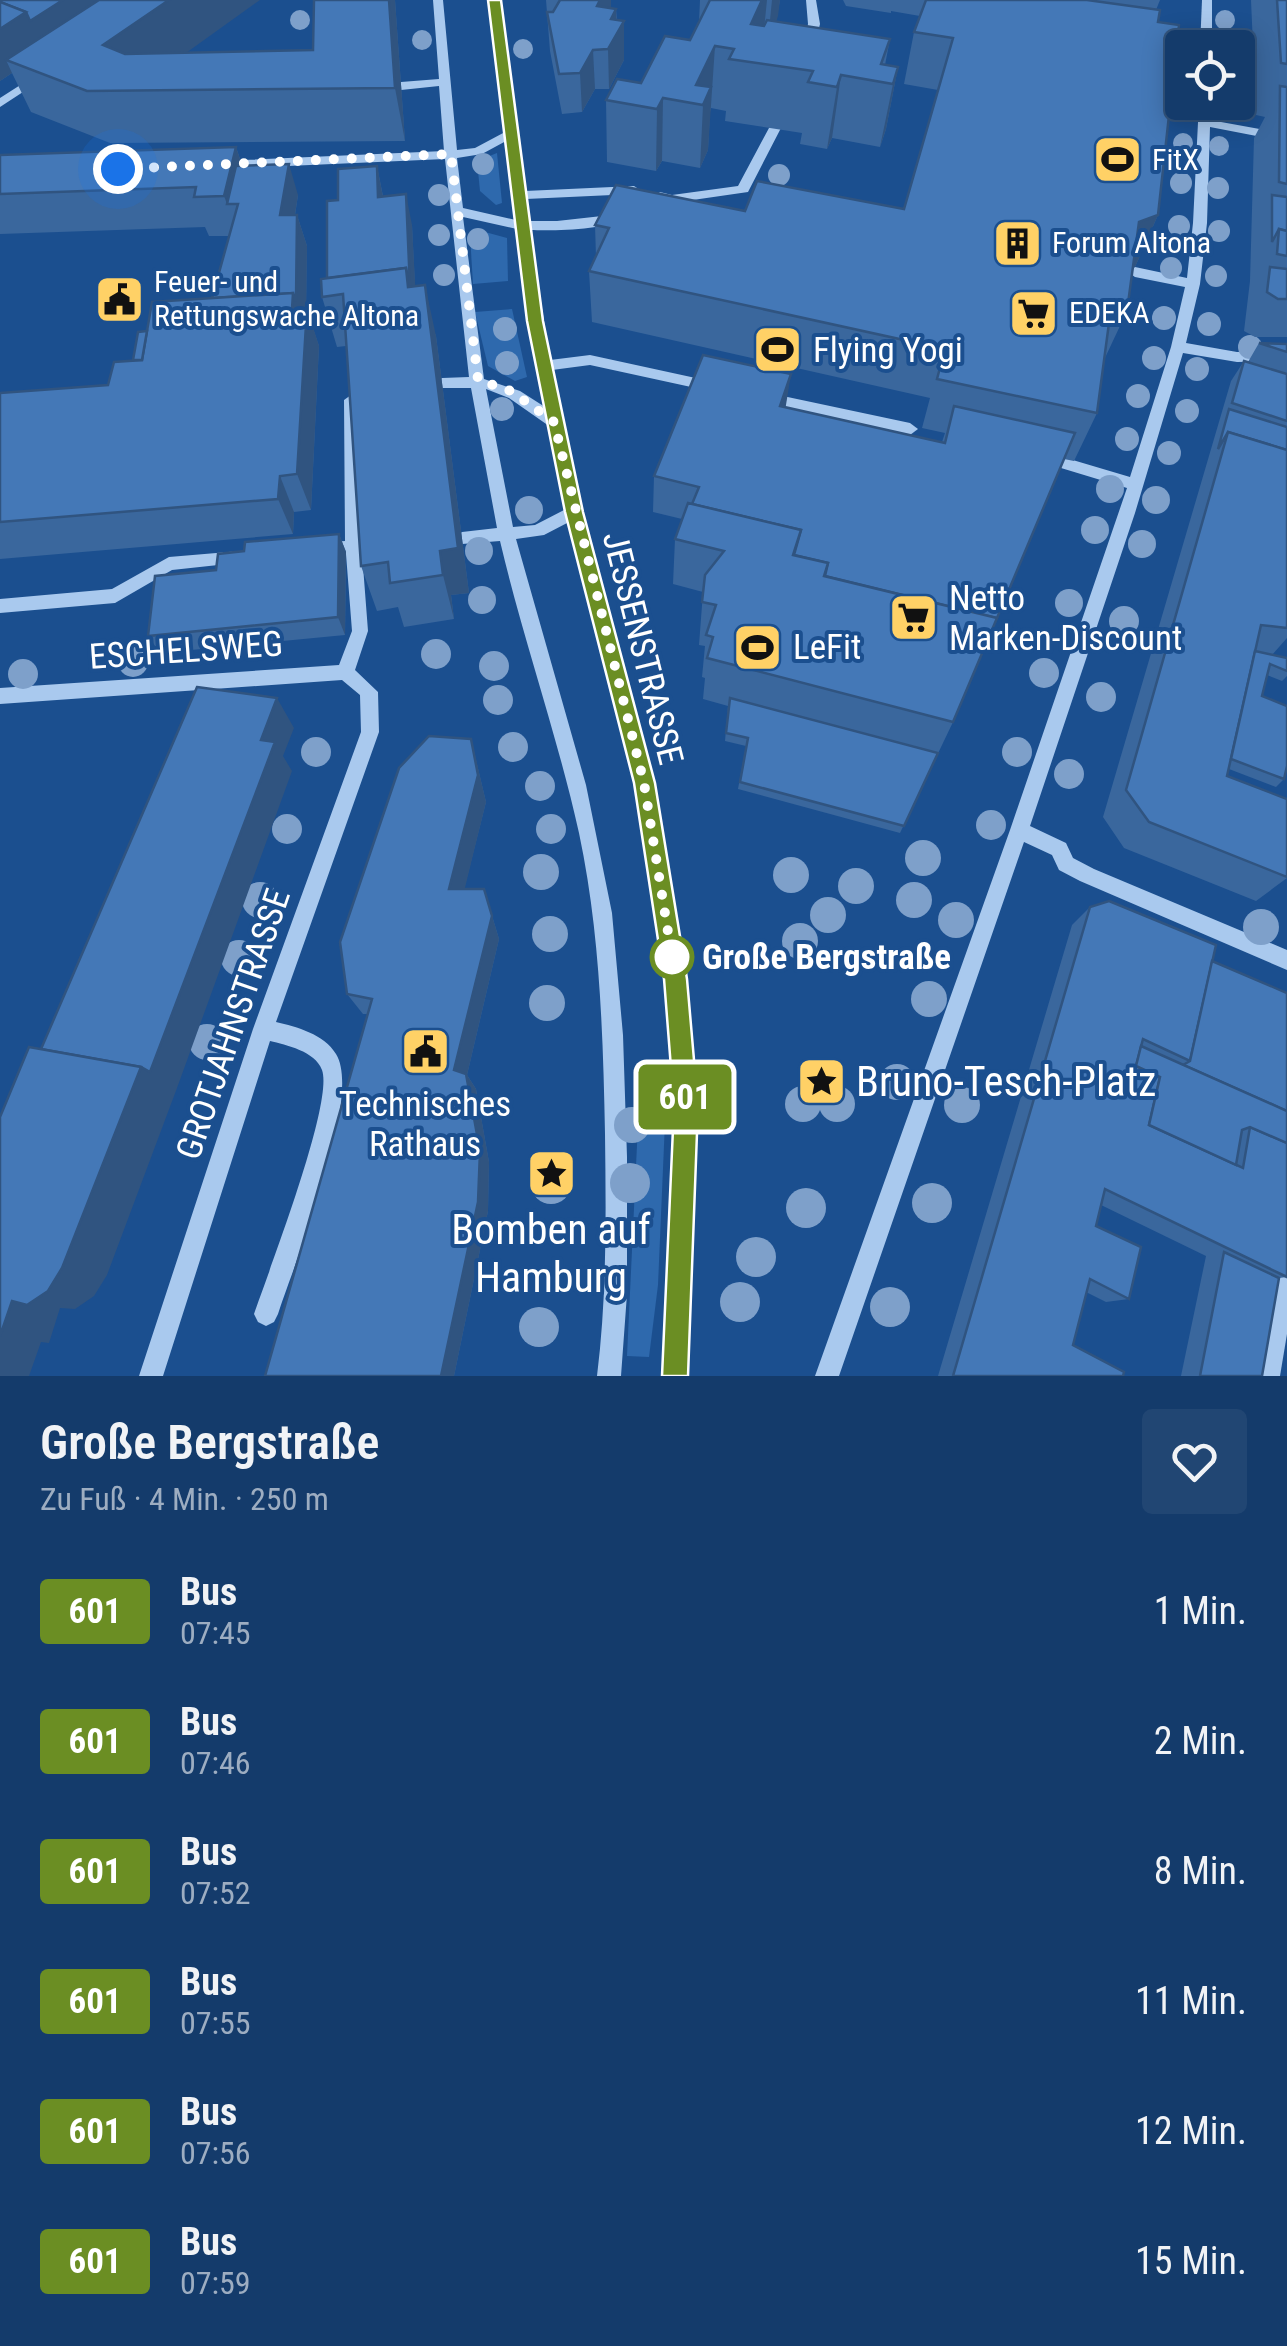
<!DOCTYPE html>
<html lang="de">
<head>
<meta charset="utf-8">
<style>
  :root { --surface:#143b6b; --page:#214673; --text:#f1f3f6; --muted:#9dadc1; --line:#33557e }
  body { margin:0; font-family:"Roboto Condensed",sans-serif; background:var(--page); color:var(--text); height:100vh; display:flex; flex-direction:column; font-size:38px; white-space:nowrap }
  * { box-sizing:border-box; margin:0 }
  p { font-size:32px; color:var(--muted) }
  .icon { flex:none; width:55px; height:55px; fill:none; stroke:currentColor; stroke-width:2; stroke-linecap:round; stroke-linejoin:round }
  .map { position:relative; height:1376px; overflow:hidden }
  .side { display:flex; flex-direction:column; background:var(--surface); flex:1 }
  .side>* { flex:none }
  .badge { padding:0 20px; border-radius:8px; font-size:35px; line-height:65px }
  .fabs { position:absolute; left:1165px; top:30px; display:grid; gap:20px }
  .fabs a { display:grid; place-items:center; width:90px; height:90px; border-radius:10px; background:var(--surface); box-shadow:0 5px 25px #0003,0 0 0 2px var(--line); font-size:50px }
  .you { position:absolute; width:50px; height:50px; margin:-25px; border:8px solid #fff; border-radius:50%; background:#1a73e8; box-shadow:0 0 0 15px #1a73e833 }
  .map>.badge { position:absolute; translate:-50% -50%; box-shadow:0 0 0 5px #fff }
  .round { display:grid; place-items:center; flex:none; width:105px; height:105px; border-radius:10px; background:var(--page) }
  .overview { display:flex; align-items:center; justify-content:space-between; height:170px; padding:0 40px }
  h1 { font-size:48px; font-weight:600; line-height:75px }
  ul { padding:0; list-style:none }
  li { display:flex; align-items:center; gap:30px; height:130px; padding:0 40px }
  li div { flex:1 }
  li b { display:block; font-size:38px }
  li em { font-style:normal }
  li .badge { min-width:110px; font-weight:700; text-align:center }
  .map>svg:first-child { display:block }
</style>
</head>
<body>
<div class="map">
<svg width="1287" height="1376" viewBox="0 0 1287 1376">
  <rect width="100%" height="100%" fill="#1b4f8f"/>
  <g fill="#2e69ad">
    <path d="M497,153L502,203L496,205L480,191L477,161Z"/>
    <path d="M474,229L507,238L508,281L473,284L470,235Z"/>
    <path d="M512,309L527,377L515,381L488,366L475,312Z"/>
    <path d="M657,1104L665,1122L658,1285L649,1357L627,1356L638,1124Z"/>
  </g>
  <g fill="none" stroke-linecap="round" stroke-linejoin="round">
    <g fill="#a9c9ee" fill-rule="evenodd">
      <path d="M433,0H443L457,150L475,148L505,132L490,0H500L525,191L634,186L640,190L634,194L526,199L529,221H557L620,214L627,218C607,230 554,231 530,230L550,360L590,355L714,382L721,387L714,392L590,365L552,370L582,512L654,783L685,979L697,1106L687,1376H663L675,1106L665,979L636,783L569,522L544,535L516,539L586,785L612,913L623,1035L627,1157V1294L621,1376H597C607,1296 606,1215 605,1134C603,1034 600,932 579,833C557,734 523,639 500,541L462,544L454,538L462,532L497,528L471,388H442L435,383L442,378L469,377L445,159L220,169L214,165L220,161L444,151L439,86L401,90L395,86L401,82L439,79ZM506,141L516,220L463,208L457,158L482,154ZM463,217L517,229L528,321L545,407L520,391L484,379ZM486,389L509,398L549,426L566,509L535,525L513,527Z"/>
      <path d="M806,0H816L820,24L814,48L808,51L802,48L808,24Z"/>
      <path d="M1202,0H1212V48H1200Z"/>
      <path d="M36,75L46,77L0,107V98Z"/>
      <path d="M1199,102H1211L1210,120L1287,134V142L1210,127L1207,223L1200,284L1186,343L1237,352L1287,351V361L1237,362L1183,353L1135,513L1030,826L1066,843L1073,858L1094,869L1287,950V970L1080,881L1059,870L1052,855L1024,842L839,1376H815L1010,830L1127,488L1061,468L1058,464L1066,458L1130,477L1171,347L1185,287L1135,277L1128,272L1135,267L1187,278L1193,223Z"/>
      <path d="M775,124L781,128L748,192L672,203L654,196L660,192L672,195L738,186L769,128Z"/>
      <path d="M764,392L910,423L918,429L910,435L759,401L757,397Z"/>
      <path d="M351,395L358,400L361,540H373L381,546L379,551L362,553L368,631L355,670L378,692L379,732L276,1022C297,1027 324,1034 336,1054C363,1097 294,1264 278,1314L274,1322L266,1326L258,1322L254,1314C268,1273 334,1103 322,1070C315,1051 286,1045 270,1041L163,1376H139L253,1029L361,732L360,695L342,680L0,704V688L339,665L352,631L346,554L321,555L313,549L321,543L345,541L344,400Z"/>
      <path d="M240,551L246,552L248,557L246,562L172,570L115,603L0,613V599L112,589L169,557Z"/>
      <path d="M1287,1255V1334L1280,1376H1256L1276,1266L1279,1258Z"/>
    </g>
  </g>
  <g fill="#7ea0ca">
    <circle cx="300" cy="20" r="10"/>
    <circle cx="1225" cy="20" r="10"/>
    <circle cx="422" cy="40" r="10"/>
    <circle cx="523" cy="49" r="10"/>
    <circle cx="1183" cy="143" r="10"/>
    <circle cx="1219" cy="146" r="10"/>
    <circle cx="483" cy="164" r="11"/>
    <circle cx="779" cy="175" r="11"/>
    <circle cx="1181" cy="183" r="11"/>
    <circle cx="1218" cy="188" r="11"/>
    <circle cx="439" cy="195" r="11"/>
    <circle cx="1179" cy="226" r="11"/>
    <circle cx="1219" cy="231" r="11"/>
    <circle cx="439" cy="235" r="11"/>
    <circle cx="478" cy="239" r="11"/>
    <circle cx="1171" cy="268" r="11"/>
    <circle cx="444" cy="275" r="11"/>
    <circle cx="1216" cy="276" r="11"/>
    <circle cx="1164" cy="318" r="12"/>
    <circle cx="1209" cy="324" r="12"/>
    <circle cx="505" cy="329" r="12"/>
    <circle cx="1250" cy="347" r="12"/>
    <circle cx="1154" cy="358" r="12"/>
    <circle cx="507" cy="363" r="12"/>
    <circle cx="1197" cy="369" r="12"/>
    <circle cx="1138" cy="396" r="12"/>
    <circle cx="502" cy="409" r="12"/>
    <circle cx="1187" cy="411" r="12"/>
    <circle cx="1127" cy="439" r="12"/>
    <circle cx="1169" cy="453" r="12"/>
    <circle cx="1110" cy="489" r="14"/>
    <circle cx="1156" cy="500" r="14"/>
    <circle cx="529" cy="510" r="14"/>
    <circle cx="1095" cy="530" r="14"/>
    <circle cx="1142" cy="544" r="14"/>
    <circle cx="479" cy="551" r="14"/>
    <circle cx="482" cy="600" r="14"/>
    <circle cx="1069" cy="603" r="14"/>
    <circle cx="1124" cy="621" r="15"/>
    <circle cx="436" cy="654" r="15"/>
    <circle cx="133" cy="662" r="15"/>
    <circle cx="494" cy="666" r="15"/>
    <circle cx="1044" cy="673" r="15"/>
    <circle cx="23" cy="674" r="15"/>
    <circle cx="1101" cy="697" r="15"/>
    <circle cx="498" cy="700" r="15"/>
    <circle cx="513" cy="747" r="15"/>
    <circle cx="316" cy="752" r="15"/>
    <circle cx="1017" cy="752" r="15"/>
    <circle cx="1069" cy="774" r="15"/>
    <circle cx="540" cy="786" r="15"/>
    <circle cx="991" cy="825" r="15"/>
    <circle cx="287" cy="829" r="15"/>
    <circle cx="551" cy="829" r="15"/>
    <circle cx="923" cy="858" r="18"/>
    <circle cx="541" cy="872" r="18"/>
    <circle cx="791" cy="875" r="18"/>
    <circle cx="856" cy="886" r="18"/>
    <circle cx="260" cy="900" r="18"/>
    <circle cx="914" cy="900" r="18"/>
    <circle cx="828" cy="915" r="18"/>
    <circle cx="956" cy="920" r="18"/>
    <circle cx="1261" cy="927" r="18"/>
    <circle cx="550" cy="934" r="18"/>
    <circle cx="800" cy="941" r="18"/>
    <circle cx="239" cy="958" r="18"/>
    <circle cx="929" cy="999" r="18"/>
    <circle cx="547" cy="1003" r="18"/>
    <circle cx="207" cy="1042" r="18"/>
    <circle cx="897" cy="1082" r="18"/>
    <circle cx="803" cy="1104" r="18"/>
    <circle cx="837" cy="1104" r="18"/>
    <circle cx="962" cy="1105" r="18"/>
    <circle cx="632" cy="1125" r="18"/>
    <circle cx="630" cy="1183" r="20"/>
    <circle cx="551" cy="1184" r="20"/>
    <circle cx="932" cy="1203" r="20"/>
    <circle cx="806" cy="1208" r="20"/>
    <circle cx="756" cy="1257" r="20"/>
    <circle cx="740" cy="1302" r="20"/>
    <circle cx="890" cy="1307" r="20"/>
    <circle cx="539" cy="1327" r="20"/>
  </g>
  <g fill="#3a679d">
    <path d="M314,0H395L405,141L110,143L31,112L12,73L0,81V1L186,53L313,50Z"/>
    <path d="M546,0H611V8L616,9L617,20L624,21V60L609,89H595L582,112L562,114L550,51Z"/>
    <path d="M700,0H780L776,21L890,39L885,65L898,67L886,129L880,147L832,138L827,149L800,144L802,133L725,121L726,111L711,108L710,112L708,150L700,168L662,161L656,171L607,162L606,100L641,83L690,40L699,22Z"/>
    <path d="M843,0H1160L1156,10L1158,22V215L1135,267H1133L1127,311L1104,360L1097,413L1074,461L1064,459L953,722L900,833L738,789L746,746L725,741L728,706L703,699L705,678L702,677L705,646L699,645L703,592L673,584L675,539L682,519L653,512L654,476L786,407L942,442L945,433L922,428L930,398L592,322L589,271L596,257L595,225L745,211L904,209L938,90L904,84L914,32L920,16L891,11V13L846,6Z"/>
    <path d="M1251,0H1287V337H1255L1244,331L1250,281L1254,138L1265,117L1256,115Z"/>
    <path d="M236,147L242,165L298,195L295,215H297L307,246L306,308L319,346L311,510L294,512L293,534L0,559V393L108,385L133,360L147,331L212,298L229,236H209L205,227L0,234V155Z"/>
    <path d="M377,166L383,196L412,225L415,286L436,336L469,593L451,595L454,619L404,627L398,607L377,611L361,566L346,346L337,347L322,297L327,278L338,200Z"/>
    <path d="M1259,343L1287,344V638L1272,655L1287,658V676L1282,681L1267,675L1262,696L1284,779L1276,787L1229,769L1227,776L1287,799V878L1256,901L1124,848L1103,817L1231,381L1244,361L1248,362Z"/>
    <path d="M339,534L346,552L345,635L160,653L148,636L216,570L244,551Z"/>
    <path d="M471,739L486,802L464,889H484L499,939L467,1075L476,1089L489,1162L488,1211L454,1376H265L368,1014H363L347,994Z"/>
    <path d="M1090,907L1212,961L1287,1277L1279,1278L1262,1376H1181L1206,1256L1101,1205L1096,1226L1129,1299L1106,1302L1086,1292L1073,1345L1123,1376H938L1072,925Z"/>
  </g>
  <g fill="#305480">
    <path d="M63,0H123L6,60L12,73L0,81V29L26,12Z"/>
    <path d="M169,0H260L133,91L103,45Z"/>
    <path d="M389,0H395L405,141L395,88Z"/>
    <path d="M599,0H611V15L597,6Z"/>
    <path d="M762,0H767L762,49L751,24Z"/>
    <path d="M772,0H780L778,16L767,50Z"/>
    <path d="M616,9L617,33L624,21V60L609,89L608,49L611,19Z"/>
    <path d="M715,46L708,150L700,168L703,105L696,85Z"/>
    <path d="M593,50L595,89L582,112L580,73Z"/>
    <path d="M898,67L886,129L880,147L893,84Z"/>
    <path d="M841,75L832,138L827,149L837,87Z"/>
    <path d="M663,98L662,161L656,171L657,109Z"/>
    <path d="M236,147L249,186L238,204H227L224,196Z"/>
    <path d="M289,164L298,195L290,246L280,215Z"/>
    <path d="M377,166L383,197H378Z"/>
    <path d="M406,194L412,225L417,319L408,287Z"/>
    <path d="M297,215L307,246L306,326L307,308L319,346L311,510L297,474L292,309Z"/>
    <path d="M1158,215L1135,267L1116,273L1139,222Z"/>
    <path d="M425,285L436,336L469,593L451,595L454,619L443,575L440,551Z"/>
    <path d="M791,374L785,411L780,406Z"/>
    <path d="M280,476L294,512L293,534L278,499Z"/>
    <path d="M339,534L346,552L345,635L338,617Z"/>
    <path d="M277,698L294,728L283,756L292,771L177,1088L107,1275L94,1296L75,1309L60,1308L49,1343L41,1342L29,1376H0V1336L12,1301L261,740Z"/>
    <path d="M471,739L486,802L459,912L449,889Z"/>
    <path d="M484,889L499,939L467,1075L476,1089L489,1162L488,1211L454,1376H441L454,1070Z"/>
  </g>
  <g fill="#4478b7" stroke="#305480" stroke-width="2.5">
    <path d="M1,0H63L30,21L26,12L0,2Z"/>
    <path d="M99,0H169L103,45L125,54L313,50L314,0H389L395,88L87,91L6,60Z"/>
    <path d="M560,0H600L597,6L616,9L611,19L624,21L608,49L593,50L580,73L559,74L547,12H553Z"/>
    <path d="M710,0H762L751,24L764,26L767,20L890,39L881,64L898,67L893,84L841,75L837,87L808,82L813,71L729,59L734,49L715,46L696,85L711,87L703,105L663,98L657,109L606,100L617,79L641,83L665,36L690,40Z"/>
    <path d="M926,0H1087L1160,10L1158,22L1179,25L1158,215L1139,222L1127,311L1111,308L1097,413L937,379L945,349L589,271L609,228L595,225L616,185L745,211L757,181L904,209L953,38L914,32Z"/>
    <path d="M1277,0H1287V64L1281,63Z"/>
    <path d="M0,2L26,12L0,29Z"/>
    <path d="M1280,86L1287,87V184L1279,182Z"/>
    <path d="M236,147L224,196L194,197L196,187L0,194V155Z"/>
    <path d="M289,164L280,215H297L296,301L293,293L212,298L238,204H227L236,166Z"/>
    <path d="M377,166L378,197L406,194L410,287L406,268L327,278V201L338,200V169Z"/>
    <path d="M1272,195L1287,197V231L1279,229L1272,242Z"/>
    <path d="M1279,229L1287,231V256L1277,254Z"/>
    <path d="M1270,267L1287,269V299H1278L1267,292Z"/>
    <path d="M406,268L408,287L425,285L458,548L440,551L443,575L390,583L388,562L361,566L343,294L322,297L321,279Z"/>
    <path d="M293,293L292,309L307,308L297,474L280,476L278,499L0,522V393L108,385L114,362L142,360L152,302Z"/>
    <path d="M147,331L142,360H133L138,332Z"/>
    <path d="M1259,343L1287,344V352Z"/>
    <path d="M703,355L791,374L780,406L945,443L954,406L1075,433L997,618L825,576L828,563L794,555L801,530L692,504L699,487L654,476Z"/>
    <path d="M1244,361L1287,374V421L1232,403Z"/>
    <path d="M1229,409L1287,427V450L1228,432L1218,449Z"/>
    <path d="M1228,432L1287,450V628L1261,625L1227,776L1287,799V877L1149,822L1126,790Z"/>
    <path d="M688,503L801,530L793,555L828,563L824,576L997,618L953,722L707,658L713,637L706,635L716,605L702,602L705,575L724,551L675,539Z"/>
    <path d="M339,534L338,617L148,636L155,576L216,570L218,554L244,551L245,542Z"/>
    <path d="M1255,651L1287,658V671L1270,664L1262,696L1287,706V766L1284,779L1231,759Z"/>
    <path d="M197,687L277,698L261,740L275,742L150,1072L141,1067L41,1049Z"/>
    <path d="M730,698L938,753L904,826L740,782L748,738L726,733Z"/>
    <path d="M429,736L471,739L478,775L449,889H484L492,916L454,1070L466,1074L480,1151L478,1202L441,1376H265L372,999L347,994L340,942L399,768Z"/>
    <path d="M1109,901L1216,945L1190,1061L1143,1039L1136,1066L1160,1077L1149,1125L1243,1168L1250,1127L1287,1143V1277L1105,1189L1096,1226L1141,1247L1129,1299L1090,1279L1073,1345L1124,1372L1123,1376H953L1090,907Z"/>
    <path d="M1212,961L1287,993V1111L1183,1065L1190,1061Z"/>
    <path d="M1141,1046L1287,1111V1143L1250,1127L1242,1130L1236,1165L1149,1125L1160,1077L1136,1066Z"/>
    <path d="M29,1047L141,1067L62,1268L48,1291L27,1305L12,1301L0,1336V1117Z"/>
    <path d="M1224,1252L1279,1278L1262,1376H1200Z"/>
  </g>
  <path fill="#6b8e23" stroke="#fff" stroke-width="2.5" d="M488,0H501L543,321L583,512L655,783L687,979L698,1106L688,1376H662L674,1106L664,979L634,783L565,512L527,321Z"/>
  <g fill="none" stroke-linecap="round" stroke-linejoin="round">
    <path stroke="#fff" stroke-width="10" stroke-dasharray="0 18" d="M118,169L451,154L478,380L511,391L554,422L644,783L672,957"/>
  </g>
  <defs>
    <symbol id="stadium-square" viewBox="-11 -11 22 22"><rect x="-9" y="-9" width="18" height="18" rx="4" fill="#ffd166" stroke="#1b4f8f"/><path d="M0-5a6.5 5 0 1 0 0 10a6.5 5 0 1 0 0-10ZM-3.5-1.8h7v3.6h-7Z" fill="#111"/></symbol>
    <symbol id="building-square" viewBox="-11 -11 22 22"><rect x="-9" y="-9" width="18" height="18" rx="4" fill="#ffd166" stroke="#1b4f8f"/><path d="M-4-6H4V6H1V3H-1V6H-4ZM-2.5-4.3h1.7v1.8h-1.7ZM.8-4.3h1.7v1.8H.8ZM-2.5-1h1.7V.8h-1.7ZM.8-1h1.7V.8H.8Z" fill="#111"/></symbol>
    <symbol id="civic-square" viewBox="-11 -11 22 22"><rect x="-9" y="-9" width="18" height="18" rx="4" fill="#ffd166" stroke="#1b4f8f"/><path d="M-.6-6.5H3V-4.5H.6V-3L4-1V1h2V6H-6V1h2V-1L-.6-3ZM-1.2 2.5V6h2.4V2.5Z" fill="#111"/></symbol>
    <symbol id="supermarket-square" viewBox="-11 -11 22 22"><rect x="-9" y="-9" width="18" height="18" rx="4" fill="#ffd166" stroke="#1b4f8f"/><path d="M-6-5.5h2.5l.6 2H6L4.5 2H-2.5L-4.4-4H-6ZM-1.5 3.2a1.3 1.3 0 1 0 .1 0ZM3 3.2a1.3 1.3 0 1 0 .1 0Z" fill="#111"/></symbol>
    <symbol id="sight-square" viewBox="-11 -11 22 22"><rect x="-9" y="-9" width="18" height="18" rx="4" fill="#ffd166" stroke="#1b4f8f"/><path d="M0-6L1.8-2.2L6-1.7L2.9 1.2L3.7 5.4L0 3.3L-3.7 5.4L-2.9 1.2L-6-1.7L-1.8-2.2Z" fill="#111"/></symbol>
  </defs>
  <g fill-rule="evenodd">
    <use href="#stadium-square" x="1090" y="132" width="55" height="55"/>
    <use href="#building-square" x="990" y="216" width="55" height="55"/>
    <use href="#civic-square" x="92" y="272" width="55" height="55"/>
    <use href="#supermarket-square" x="1006" y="286" width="55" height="55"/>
    <use href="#stadium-square" x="750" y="322" width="55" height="55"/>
    <use href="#supermarket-square" x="886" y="590" width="55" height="55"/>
    <use href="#stadium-square" x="730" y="620" width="55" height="55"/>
    <use href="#civic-square" x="398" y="1024" width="55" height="55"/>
    <use href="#sight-square" x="794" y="1054" width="55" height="55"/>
    <use href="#sight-square" x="524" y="1146" width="55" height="55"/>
  </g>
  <circle fill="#fff" stroke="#6b8e23" stroke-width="5" cx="672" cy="957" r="20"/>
  <g text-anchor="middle" stroke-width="8" stroke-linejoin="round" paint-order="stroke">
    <g font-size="30" fill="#fff" stroke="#1b4f8f" text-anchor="start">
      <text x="1152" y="170">FitX</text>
      <text x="1052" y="253">Forum Altona</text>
      <text x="154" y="292">Feuer- und<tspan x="154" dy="34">Rettungswache Altona</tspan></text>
      <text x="1069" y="323">EDEKA</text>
    </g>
    <g font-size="35" fill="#fff" stroke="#1b4f8f" text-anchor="start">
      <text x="813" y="362">Flying Yogi</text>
      <text x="949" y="610">Netto<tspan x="949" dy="40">Marken-Discount</tspan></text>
      <text x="793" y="659">LeFit</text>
      <text x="425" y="1116" text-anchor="middle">Technisches<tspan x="425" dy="40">Rathaus</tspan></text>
    </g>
    <g font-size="35" fill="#fff" stroke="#1b4f8f">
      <text transform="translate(643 648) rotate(76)" y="12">JESSENSTRASSE</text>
      <text transform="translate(186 650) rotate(-4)" y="12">ESCHELSWEG</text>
      <text transform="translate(233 1024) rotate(-71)" y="12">GROTJAHNSTRASSE</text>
    </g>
    <g font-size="35" font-weight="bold" fill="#fff" stroke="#1b4f8f" text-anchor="start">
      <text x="702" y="969">Große Bergstraße</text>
    </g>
    <g font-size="42" fill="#fff" stroke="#1b4f8f" text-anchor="start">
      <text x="856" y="1096">Bruno-Tesch-Platz</text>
      <text x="551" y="1244" text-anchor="middle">Bomben auf<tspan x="551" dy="48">Hamburg</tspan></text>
    </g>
  </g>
</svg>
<div class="fabs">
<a><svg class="icon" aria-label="locate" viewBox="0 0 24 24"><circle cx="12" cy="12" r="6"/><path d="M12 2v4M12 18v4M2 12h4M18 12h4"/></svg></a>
</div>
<div class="you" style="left:118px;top:169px"></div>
<b class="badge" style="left:685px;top:1097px;background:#6b8e23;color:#fff">601</b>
</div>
<section class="side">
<div class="overview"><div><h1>Große Bergstraße</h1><p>Zu Fuß · 4 Min. · 250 m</p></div><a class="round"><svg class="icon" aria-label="heart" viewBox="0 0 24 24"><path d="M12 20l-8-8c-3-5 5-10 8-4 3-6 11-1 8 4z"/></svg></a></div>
<ul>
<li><span class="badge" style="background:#6b8e23;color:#fff">601</span><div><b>Bus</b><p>07:45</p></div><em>1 Min.</em></li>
<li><span class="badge" style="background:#6b8e23;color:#fff">601</span><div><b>Bus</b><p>07:46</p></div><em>2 Min.</em></li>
<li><span class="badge" style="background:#6b8e23;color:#fff">601</span><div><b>Bus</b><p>07:52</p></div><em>8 Min.</em></li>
<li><span class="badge" style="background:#6b8e23;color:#fff">601</span><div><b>Bus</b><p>07:55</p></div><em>11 Min.</em></li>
<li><span class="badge" style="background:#6b8e23;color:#fff">601</span><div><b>Bus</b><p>07:56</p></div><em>12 Min.</em></li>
<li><span class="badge" style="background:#6b8e23;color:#fff">601</span><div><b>Bus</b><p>07:59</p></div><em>15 Min.</em></li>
</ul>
</section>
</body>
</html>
